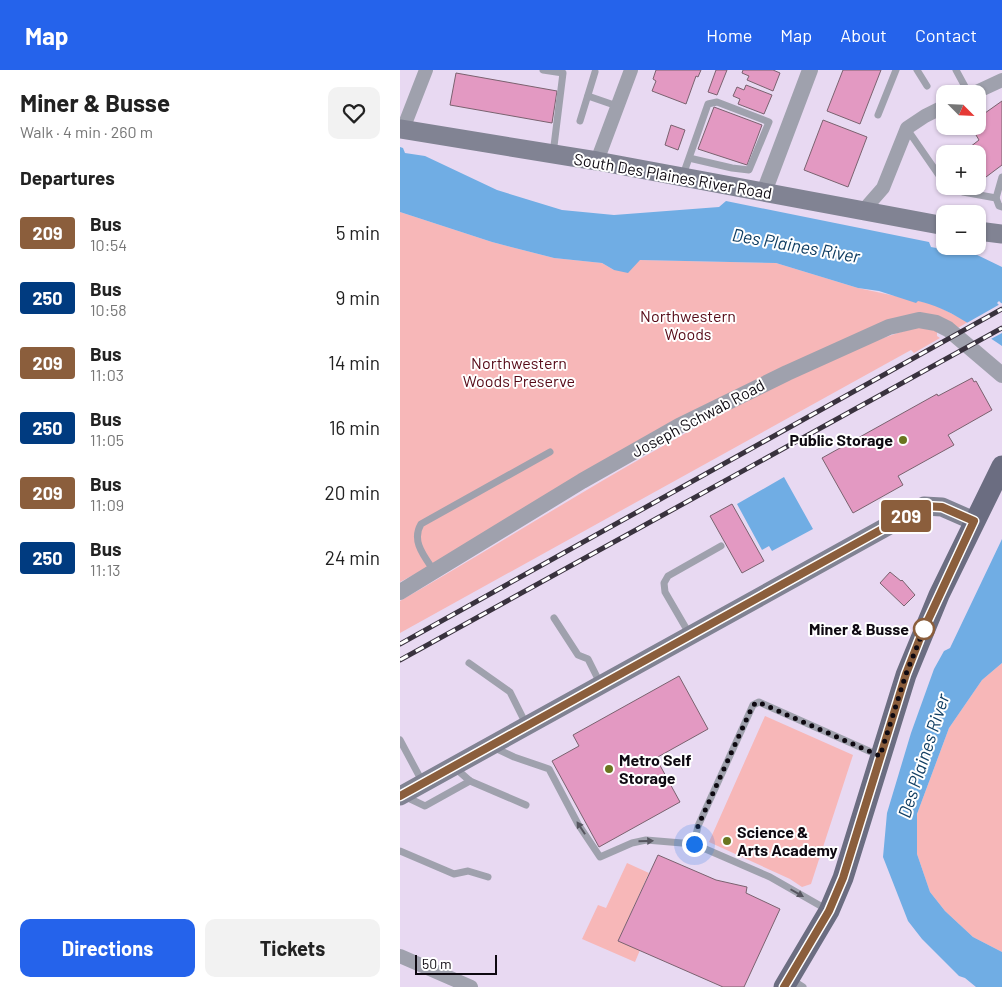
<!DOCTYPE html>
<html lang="en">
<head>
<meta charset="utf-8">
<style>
  :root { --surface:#fff; --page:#f2f2f2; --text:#222; --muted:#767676; --accent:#2563eb }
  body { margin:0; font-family:Barlow,sans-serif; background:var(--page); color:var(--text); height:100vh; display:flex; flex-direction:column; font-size:19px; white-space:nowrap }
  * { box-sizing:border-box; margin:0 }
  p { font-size:16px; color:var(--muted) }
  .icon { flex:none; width:28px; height:28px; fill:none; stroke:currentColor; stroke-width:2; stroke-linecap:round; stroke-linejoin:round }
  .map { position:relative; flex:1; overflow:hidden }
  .panel { display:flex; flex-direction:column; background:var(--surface); width:400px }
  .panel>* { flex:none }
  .badge { padding:0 10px; border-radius:4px; font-size:18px; line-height:32px }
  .needle { width:32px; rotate:114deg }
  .fabs { position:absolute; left:536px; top:15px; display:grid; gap:10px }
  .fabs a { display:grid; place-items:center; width:50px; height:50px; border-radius:10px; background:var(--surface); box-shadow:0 1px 4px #0004; font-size:25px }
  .scale { position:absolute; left:15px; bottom:12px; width:82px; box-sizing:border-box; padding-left:5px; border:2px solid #0e0911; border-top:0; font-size:14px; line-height:18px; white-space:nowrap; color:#0e0911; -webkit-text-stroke:4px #fff; paint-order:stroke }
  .you { position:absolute; width:25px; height:25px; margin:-12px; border:4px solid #fff; border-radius:50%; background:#1a73e8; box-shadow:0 0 0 8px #1a73e833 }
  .map>.badge { position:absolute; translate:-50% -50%; box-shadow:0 0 0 2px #fff }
  h2 { padding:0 20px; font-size:19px; line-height:45px }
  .round { display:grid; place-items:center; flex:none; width:52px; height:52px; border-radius:10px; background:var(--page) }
  .overview { display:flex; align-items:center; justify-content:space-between; height:85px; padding:0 20px }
  h1 { font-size:24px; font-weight:700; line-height:38px }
  .button { display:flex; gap:10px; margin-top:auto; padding:10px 20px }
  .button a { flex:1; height:58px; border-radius:10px; background:var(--accent); color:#fff; font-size:20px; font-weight:700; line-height:58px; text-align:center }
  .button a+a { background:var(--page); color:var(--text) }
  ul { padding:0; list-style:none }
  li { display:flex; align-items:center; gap:15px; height:65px; padding:0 20px }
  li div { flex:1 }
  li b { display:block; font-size:19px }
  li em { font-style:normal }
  li .badge { min-width:55px; font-weight:700; text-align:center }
  header { display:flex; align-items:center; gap:30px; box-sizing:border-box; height:70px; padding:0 25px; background:var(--accent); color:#fff }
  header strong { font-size:24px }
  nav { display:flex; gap:28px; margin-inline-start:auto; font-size:18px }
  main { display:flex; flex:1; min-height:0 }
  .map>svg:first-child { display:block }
</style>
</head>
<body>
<header>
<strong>Map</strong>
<nav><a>Home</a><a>Map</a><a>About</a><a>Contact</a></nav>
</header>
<main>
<section class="panel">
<div class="overview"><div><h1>Miner &amp; Busse</h1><p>Walk · 4 min · 260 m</p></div><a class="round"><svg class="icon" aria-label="heart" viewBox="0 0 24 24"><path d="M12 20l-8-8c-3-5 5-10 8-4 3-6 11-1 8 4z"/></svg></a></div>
<h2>Departures</h2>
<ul>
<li><span class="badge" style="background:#8b5e3c;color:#fff">209</span><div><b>Bus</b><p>10:54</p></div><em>5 min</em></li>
<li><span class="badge" style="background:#003b80;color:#fff">250</span><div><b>Bus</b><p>10:58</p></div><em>9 min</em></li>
<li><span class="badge" style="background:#8b5e3c;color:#fff">209</span><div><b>Bus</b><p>11:03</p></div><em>14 min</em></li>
<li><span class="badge" style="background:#003b80;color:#fff">250</span><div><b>Bus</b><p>11:05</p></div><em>16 min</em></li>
<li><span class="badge" style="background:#8b5e3c;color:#fff">209</span><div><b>Bus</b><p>11:09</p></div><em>20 min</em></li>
<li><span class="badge" style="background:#003b80;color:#fff">250</span><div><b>Bus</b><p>11:13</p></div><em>24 min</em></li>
</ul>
<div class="button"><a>Directions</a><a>Tickets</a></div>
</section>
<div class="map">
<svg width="602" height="917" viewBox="0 0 602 917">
  <rect width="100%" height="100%" fill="#e8d9f2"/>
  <g fill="#f7b7b8">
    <path d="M0,142L92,172L154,188L202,193L214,200L240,190L376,193L458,218L533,234L568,252L556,259L502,247L0,512Z"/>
    <path d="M517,257L537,261V266L540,268L514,283L511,280L0,563V531C116,464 228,392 347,330C402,302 458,274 517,257Z"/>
    <path d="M602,593V882L573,867L545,841L530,822L517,784V744L549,658L582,610Z"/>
    <path d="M365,646L453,685L411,814L402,817L390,809L309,772Z"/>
    <path d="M227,793L249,803L218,871L240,880L235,892L182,869L198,835L206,838Z"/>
  </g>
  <g fill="#70ade4">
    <path d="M0,77L3,78L5,83L25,86L97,120L162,140L214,145L319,137L326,131L529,172L531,177L542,179L545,176H548L569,181L602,197V234L599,231L597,233L602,238V276C575,258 550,238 518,231L516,233L479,221L458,218L376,193L240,190L228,203L214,200L202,193L154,188L92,172L0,142Z"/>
    <path d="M384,407L413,459L372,481L369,476L362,480L337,434Z"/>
    <path d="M602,469V593L582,610L549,658L517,744V784L530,822L545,841L573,867L602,882V917H576L565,908L559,906L522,869L508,851L483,787L487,743L511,663L534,599L544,581L550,578Z"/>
  </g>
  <path fill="#e8d9f2" d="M602,233V263L589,270L565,254Z"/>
  <g fill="#e399c2" stroke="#7a626f">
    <path d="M256,0H301L298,7L296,6L286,34L252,21L256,11L253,9Z"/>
    <path d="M316,0H327L317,25L308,22Z"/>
    <path d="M343,0H373L380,3L373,21L347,10L349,6L342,3Z"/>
    <path d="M443,0H481L460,54L427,41Z"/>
    <path d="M56,3L157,21L152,53L50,35Z"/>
    <path d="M346,15L372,25L364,44L338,34L340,29L333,26L337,17L344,20Z"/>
    <path d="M602,31V95L578,113V84H561L579,70L573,60L580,54L578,48Z"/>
    <path d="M314,37L362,55L347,95L298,79Z"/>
    <path d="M423,50L467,67L448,117L404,100Z"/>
    <path d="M271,55L285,60L278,80L265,75Z"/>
    <path d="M572,308L574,312L576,311L592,340L548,365L554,375L498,406L503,415L453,443L422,388L537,324L538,326Z"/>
    <path d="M332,434L364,491L342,503L310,446Z"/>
    <path d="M490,502L501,511L502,510L515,525L504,536L480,513Z"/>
    <path d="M279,606L308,659L256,688L280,732L199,777L152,691L179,676L173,665Z"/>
    <path d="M258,785L316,810L347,817L346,823L380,839L344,917H323L218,871Z"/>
  </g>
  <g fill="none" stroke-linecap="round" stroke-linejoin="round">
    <g stroke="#9fa1ad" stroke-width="7">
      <path d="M143,0L163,3L153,84"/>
      <path d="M517,0L527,16"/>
      <path d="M556,0L569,24"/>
      <path d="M188,26L217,36"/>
      <path d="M478,45L496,0"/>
      <path d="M180,51L195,2"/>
      <path d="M507,59L545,114"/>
      <path d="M283,105L308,34L317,32L369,52L349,100L332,98L289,88"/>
      <path d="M549,116L563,122L596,128L599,136L602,137"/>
      <path d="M596,128L602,107"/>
      <path d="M34,501C24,486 11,471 21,454L150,382"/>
      <path d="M154,548L178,585L188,589L201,615"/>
      <path d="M290,565L265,522L264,513L268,506L321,476"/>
      <path d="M69,593L110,622L127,656"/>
      <path d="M0,670L23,713"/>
      <path d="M93,677L114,687L149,699L178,754L200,787L232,773L246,770L294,774L370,807L426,839"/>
      <path d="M54,697L70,711L126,735"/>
      <path d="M4,726L25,736L70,711"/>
      <path d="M294,774L298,756L353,635L359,632L478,685"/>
      <path d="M0,781L54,804L68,801L88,807"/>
      <path d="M392,910L403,917"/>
    </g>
    <g stroke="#9fa1ad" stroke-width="14">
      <path d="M572,24L602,10"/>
      <path d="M3,59L26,0"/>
      <path d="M197,91L231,0"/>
      <path d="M462,142L483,118L507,58L525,46L545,36"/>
      <path d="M0,886L71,917"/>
    </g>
    <g stroke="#9fa1ad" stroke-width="16">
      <path d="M364,122L410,0"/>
      <path d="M0,522L182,411L279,356L387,303L489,257L519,250L536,253L548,259L602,305"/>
    </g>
    <g stroke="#818393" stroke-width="19">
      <path d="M0,59L197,91L545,156"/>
      <path d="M578,161L602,164"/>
      <path d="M0,726L524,436L542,437L574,451"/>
    </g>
    <path stroke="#6b6d81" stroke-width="21" d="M384,917L429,841L443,808L506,605L539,525L602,396"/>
    <defs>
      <g id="rail">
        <path d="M0,574L602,239"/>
        <path d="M0,590L602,258"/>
      </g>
    </defs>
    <use href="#rail" stroke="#39323e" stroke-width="5"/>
    <use href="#rail" stroke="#fff" stroke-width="3" stroke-dasharray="9" stroke-linecap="butt"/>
  </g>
  <defs><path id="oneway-solid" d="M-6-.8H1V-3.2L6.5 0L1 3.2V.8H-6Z" transform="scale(1.25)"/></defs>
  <g fill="#56555f">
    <use href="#oneway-solid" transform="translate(181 758) rotate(-123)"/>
    <use href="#oneway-solid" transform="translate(246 771) rotate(-2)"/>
    <use href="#oneway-solid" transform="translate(397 823) rotate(30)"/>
  </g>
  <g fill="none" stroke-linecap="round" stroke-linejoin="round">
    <defs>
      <path id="line" d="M0,726L524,436L542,437L574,451L522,563L506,604L443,808L429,841L384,917"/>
    </defs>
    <use href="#line" stroke="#fff" stroke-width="11"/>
    <use href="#line" stroke="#8b5e3c" stroke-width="8"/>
    <path stroke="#0e0911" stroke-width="5" stroke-dasharray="0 9" d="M294,774L298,756L353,635L358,632L480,686L506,604L524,559"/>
  </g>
  <g fill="#6a751f" stroke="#fff" stroke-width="2">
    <circle cx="503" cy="370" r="5"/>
    <circle cx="209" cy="699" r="5"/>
    <circle cx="327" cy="771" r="5"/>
  </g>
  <circle fill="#fff" stroke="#8b5e3c" stroke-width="2.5" cx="524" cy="559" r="10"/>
  <g text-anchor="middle" stroke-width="4" stroke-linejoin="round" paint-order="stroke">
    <g font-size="16" fill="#0e0911" stroke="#fff">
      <text transform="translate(273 106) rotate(10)" y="6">South Des Plaines River Road</text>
      <text transform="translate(298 348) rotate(-28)" y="6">Joseph Schwab Road</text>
    </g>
    <g font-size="16" fill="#560a17" stroke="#fff">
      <text x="288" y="252">Northwestern<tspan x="288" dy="18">Woods</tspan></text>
      <text x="119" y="299">Northwestern<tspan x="119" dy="18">Woods Preserve</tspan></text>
    </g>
    <g font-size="16" font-weight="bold" fill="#0e0911" stroke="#fff" text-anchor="start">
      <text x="493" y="376" text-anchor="end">Public Storage</text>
      <text x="219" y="696">Metro Self<tspan x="219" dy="18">Storage</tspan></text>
      <text x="337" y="768">Science &amp;<tspan x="337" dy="18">Arts Academy</tspan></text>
    </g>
    <g font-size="16" font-weight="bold" fill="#0e0911" stroke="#fff" text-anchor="end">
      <text x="509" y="565">Miner &amp; Busse</text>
    </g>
    <g font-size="18" font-style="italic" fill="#103e63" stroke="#fff">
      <text transform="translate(396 176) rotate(10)" y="6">Des Plaines River</text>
      <text transform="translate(524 686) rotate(-72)" y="6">Des Plaines River</text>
    </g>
  </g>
</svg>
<div class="fabs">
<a><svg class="needle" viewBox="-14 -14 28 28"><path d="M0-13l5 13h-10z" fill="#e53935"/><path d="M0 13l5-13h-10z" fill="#767676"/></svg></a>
<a>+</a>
<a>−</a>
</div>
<div class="scale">50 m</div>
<div class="you" style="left:294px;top:774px"></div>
<b class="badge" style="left:506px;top:446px;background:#8b5e3c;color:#fff">209</b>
</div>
</main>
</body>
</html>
